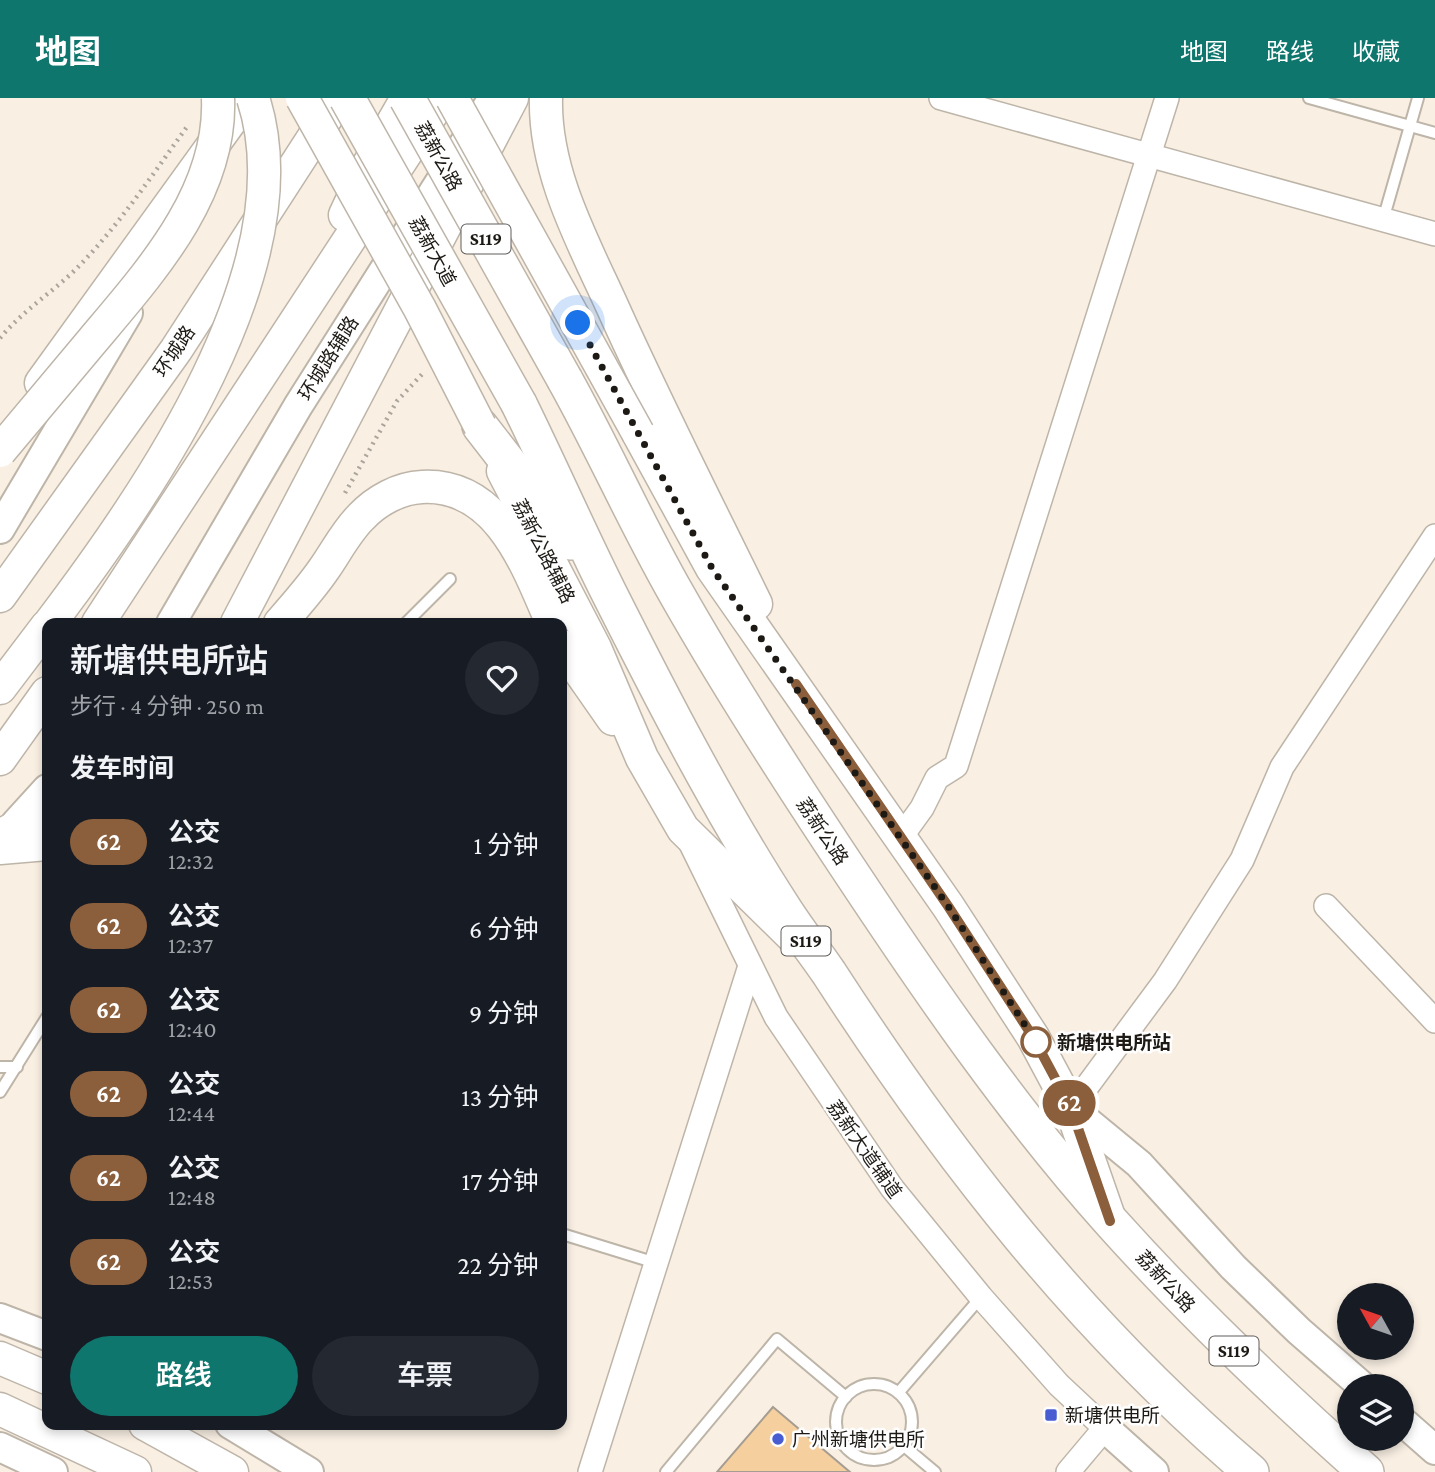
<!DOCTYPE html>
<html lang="zh">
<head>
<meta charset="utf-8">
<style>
  :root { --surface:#171b24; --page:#242831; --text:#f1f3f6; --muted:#9ea1a6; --accent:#0f766e }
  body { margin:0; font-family:"Crimson Pro","Noto Sans SC",serif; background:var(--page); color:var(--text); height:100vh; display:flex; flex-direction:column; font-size:26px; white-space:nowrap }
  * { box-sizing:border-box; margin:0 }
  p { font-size:23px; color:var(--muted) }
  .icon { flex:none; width:38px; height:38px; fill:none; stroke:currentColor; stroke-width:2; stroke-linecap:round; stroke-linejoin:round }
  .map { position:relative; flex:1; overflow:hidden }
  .sheet { position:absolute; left:42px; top:520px; width:525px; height:812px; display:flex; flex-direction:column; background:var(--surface); border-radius:14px; box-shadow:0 4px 10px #0003 }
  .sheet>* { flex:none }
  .badge { padding:0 14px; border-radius:23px; font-size:24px; line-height:46px }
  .needle { width:46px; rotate:310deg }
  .fabs { position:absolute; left:1337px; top:1185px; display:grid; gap:14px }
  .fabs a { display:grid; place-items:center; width:77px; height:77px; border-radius:50%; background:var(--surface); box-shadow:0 4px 10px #0003; font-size:35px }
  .you { position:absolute; width:35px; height:35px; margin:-18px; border:5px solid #fff; border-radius:50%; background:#1a73e8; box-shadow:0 0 0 10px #1a73e833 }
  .map>.badge { position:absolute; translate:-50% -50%; box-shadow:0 0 0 4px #fff }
  h2 { padding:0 28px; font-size:26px; line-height:63px }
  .round { display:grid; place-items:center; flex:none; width:74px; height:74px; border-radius:37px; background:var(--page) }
  .overview { display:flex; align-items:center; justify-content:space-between; height:119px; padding:0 28px }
  h1 { font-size:33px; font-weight:600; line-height:52px }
  .action { display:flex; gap:14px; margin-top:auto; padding:14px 28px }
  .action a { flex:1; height:80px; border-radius:42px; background:var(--accent); color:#fff; font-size:28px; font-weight:600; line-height:80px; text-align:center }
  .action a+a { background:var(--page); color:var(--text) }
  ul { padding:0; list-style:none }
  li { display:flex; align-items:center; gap:21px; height:84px; padding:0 28px }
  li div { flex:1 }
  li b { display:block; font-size:26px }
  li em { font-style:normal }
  li .badge { min-width:77px; font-weight:700; text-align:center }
  header { display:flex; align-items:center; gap:42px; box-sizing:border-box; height:98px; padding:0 35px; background:var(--accent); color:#fff }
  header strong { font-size:33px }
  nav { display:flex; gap:38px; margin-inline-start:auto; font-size:24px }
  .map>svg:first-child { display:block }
</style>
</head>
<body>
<header>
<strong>地图</strong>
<nav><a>地图</a><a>路线</a><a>收藏</a></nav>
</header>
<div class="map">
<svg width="1435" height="1374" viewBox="0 0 1435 1374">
  <rect width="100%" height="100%" fill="#f9efe3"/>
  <path fill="#f5cf9d" stroke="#a69d92" stroke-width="2" d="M773,1309L850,1374H717Z"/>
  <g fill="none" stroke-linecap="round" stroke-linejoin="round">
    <defs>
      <g id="service">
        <path d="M1309,0L1435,35"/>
        <path d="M1383,122L1418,0"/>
        <path d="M406,525L450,481"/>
        <path d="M0,969H17"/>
        <path d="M0,994L47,919"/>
        <path d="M562,1136L656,1165"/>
        <circle cx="874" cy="1324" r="38"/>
        <path d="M899,1294L981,1199"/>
        <path d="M904,1348L935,1374"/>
        <path d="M666,1374L777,1241L846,1299"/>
      </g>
      <g id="minor">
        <path d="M941,0L1435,136"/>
        <path d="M901,739L922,710L937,680L956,668L1167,0"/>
        <path d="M691,746L776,919L892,1090L981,1199L1059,1287L1105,1330L1068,1374"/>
        <path d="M1326,808L1435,923"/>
        <path d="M1071,1010L1165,883L1242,762L1282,669L1435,438"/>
        <path d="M590,1374L750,868"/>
      </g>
      <g id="tertiary">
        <path d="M0,431L128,215"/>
        <path d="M171,525L298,308L493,0"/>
        <path d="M16,725L47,691"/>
        <path d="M1071,1010L1139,1066L1233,1169L1299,1233L1362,1288"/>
        <path d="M0,1220L47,1238"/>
        <path d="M1402,1323L1435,1352"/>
        <path d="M230,1326L309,1374"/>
        <path d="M1105,1330L1154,1374"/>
        <path d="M0,1349L53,1374"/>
      </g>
      <g id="secondary">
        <path d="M546,0C544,74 583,144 613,210C658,310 708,408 756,506"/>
        <path d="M345,117L369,66L407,0"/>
        <path d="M41,285L247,0"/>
        <path d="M638,335L712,470L948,808L1033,939L1071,1010L1109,1119"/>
        <path d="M503,373L595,550L642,660L683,731L792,838"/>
        <path d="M0,498L176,252L339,0"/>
        <path d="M98,525L442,0"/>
        <path d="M237,525L512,0"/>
        <path d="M280,525C295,508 311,490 324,471C336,454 346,434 361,419C376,403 399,390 422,389C498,385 527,467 552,525"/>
        <path d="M562,548L613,621"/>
        <path d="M0,590L47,528"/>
        <path d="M0,661L47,595"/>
        <path d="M9,733L47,712"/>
        <path d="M0,750L47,746"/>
        <path d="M0,1260L47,1280"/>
        <path d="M0,1311L135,1374"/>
        <path d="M145,1326L232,1374"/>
      </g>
      <g id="primary">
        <path d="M565,282C604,352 636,425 676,495C731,592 792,686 854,779C933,898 1016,1018 1112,1125C1191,1213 1277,1295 1366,1374"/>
        <path d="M519,306C550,369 578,433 609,495C663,602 719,711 784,811C798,833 814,853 829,875C950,1062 1081,1229 1251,1374"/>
        <path d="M480,328L570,444"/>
      </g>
    </defs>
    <use href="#service" stroke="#beb5a9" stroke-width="14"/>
    <use href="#minor" stroke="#beb5a9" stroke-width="26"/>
    <use href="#tertiary" stroke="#beb5a9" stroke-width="32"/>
    <use href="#secondary" stroke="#beb5a9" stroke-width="35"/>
    <use href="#primary" stroke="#beb5a9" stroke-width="38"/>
    <g stroke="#aca59b" stroke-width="4.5" stroke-dasharray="2 5" stroke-linecap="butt">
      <path d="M0,240C21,215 48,197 72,175C117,131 152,77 189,26"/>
      <path d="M345,395L397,303L424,274"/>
    </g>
    <use href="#service" stroke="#fff" stroke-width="10"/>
    <use href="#minor" stroke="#fff" stroke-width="23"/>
    <use href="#tertiary" stroke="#fff" stroke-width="28"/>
    <use href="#secondary" stroke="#fff" stroke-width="32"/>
    <use href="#primary" stroke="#fff" stroke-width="35"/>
    <defs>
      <g id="secondary-bridge">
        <path d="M302,0L420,211L480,328"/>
        <path d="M452,0L638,335"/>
        <path d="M0,353C31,316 62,279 93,242C151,173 222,95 218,0"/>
        <path d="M50,525C146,398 308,167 253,0"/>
      </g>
      <g id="primary-bridge">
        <path d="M347,0L519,306"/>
        <path d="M407,0L565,282"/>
      </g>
    </defs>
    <use href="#secondary-bridge" stroke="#beb5a9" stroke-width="35" stroke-linecap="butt"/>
    <use href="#primary-bridge" stroke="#beb5a9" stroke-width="38" stroke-linecap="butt"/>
    <use href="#secondary-bridge" stroke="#fff" stroke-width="32"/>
    <use href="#primary-bridge" stroke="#fff" stroke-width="35"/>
  </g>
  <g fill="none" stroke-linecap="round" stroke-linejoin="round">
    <defs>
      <path id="line" d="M796,586L948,808L1033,939L1071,1010L1110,1123"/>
    </defs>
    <use href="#line" stroke="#fff" stroke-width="16"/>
    <use href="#line" stroke="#8b5e3c" stroke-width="10"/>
    <path stroke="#1d1a15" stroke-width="7" stroke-dasharray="0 12.6" d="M578,225L712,470L948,808L1036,944"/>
  </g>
  <circle fill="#fff" stroke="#8b5e3c" stroke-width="3.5" cx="1036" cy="944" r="14"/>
  <g fill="#495dd2" stroke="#fefefe" stroke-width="2.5">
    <rect x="1044" y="1310" width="14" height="14" rx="3.5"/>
    <circle cx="778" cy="1341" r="7"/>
  </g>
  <g text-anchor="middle" stroke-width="5" stroke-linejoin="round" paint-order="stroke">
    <g fill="#fefefe" stroke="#605e5b" stroke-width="2">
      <rect x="461.5" y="126.5" width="49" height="29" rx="5"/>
      <rect x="781.5" y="828.5" width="49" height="29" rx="5"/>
      <rect x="1209.5" y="1238.5" width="49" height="29" rx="5"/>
    </g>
    <g font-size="18" font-weight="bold" fill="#1d1a15">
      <text x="486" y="147">S119</text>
      <text x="806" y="849">S119</text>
      <text x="1234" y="1259">S119</text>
    </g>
    <g font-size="19" fill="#1d1a15" stroke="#fefefe">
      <text transform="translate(439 58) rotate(61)" y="7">荔新公路</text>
      <text transform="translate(433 153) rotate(61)" y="7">荔新大道</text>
      <text transform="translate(174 253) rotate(-56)" y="7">环城路</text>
      <text transform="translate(328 260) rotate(-58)" y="7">环城路辅路</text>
      <text transform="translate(544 453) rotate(63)" y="7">荔新公路辅路</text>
      <text transform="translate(823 733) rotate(56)" y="7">荔新公路</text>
      <text transform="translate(865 1051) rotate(55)" y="7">荔新大道辅道</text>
      <text transform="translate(1166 1183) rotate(47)" y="7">荔新公路</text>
    </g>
    <g font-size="19" font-weight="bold" fill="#1d1a15" stroke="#fefefe" text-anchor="start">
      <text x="1057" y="951">新塘供电所站</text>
    </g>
    <g font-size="19" fill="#1d1a15" stroke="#fefefe" text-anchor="start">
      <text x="1065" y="1324">新塘供电所</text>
      <text x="792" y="1348">广州新塘供电所</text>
    </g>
  </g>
</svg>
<div class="fabs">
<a><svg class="needle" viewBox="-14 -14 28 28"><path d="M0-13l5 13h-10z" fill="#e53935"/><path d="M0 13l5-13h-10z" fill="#9ea1a6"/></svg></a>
<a><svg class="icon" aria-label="layers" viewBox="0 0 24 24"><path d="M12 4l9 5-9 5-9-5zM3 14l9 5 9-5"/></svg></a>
</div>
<div class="you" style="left:578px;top:225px"></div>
<b class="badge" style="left:1069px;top:1005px;background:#8b5e3c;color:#fff">62</b>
<section class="sheet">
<div class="overview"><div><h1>新塘供电所站</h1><p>步行 · 4 分钟 · 250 m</p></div><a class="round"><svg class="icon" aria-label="heart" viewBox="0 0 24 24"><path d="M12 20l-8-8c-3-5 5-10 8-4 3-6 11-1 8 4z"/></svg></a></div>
<h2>发车时间</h2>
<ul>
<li><span class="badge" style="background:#8b5e3c;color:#fff">62</span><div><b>公交</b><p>12:32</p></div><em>1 分钟</em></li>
<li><span class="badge" style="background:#8b5e3c;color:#fff">62</span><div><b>公交</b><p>12:37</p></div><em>6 分钟</em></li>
<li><span class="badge" style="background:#8b5e3c;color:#fff">62</span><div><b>公交</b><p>12:40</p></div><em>9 分钟</em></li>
<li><span class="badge" style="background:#8b5e3c;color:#fff">62</span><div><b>公交</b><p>12:44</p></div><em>13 分钟</em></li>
<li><span class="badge" style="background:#8b5e3c;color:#fff">62</span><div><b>公交</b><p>12:48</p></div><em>17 分钟</em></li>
<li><span class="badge" style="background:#8b5e3c;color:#fff">62</span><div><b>公交</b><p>12:53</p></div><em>22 分钟</em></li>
</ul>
<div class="action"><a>路线</a><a>车票</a></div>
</section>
</div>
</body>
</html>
